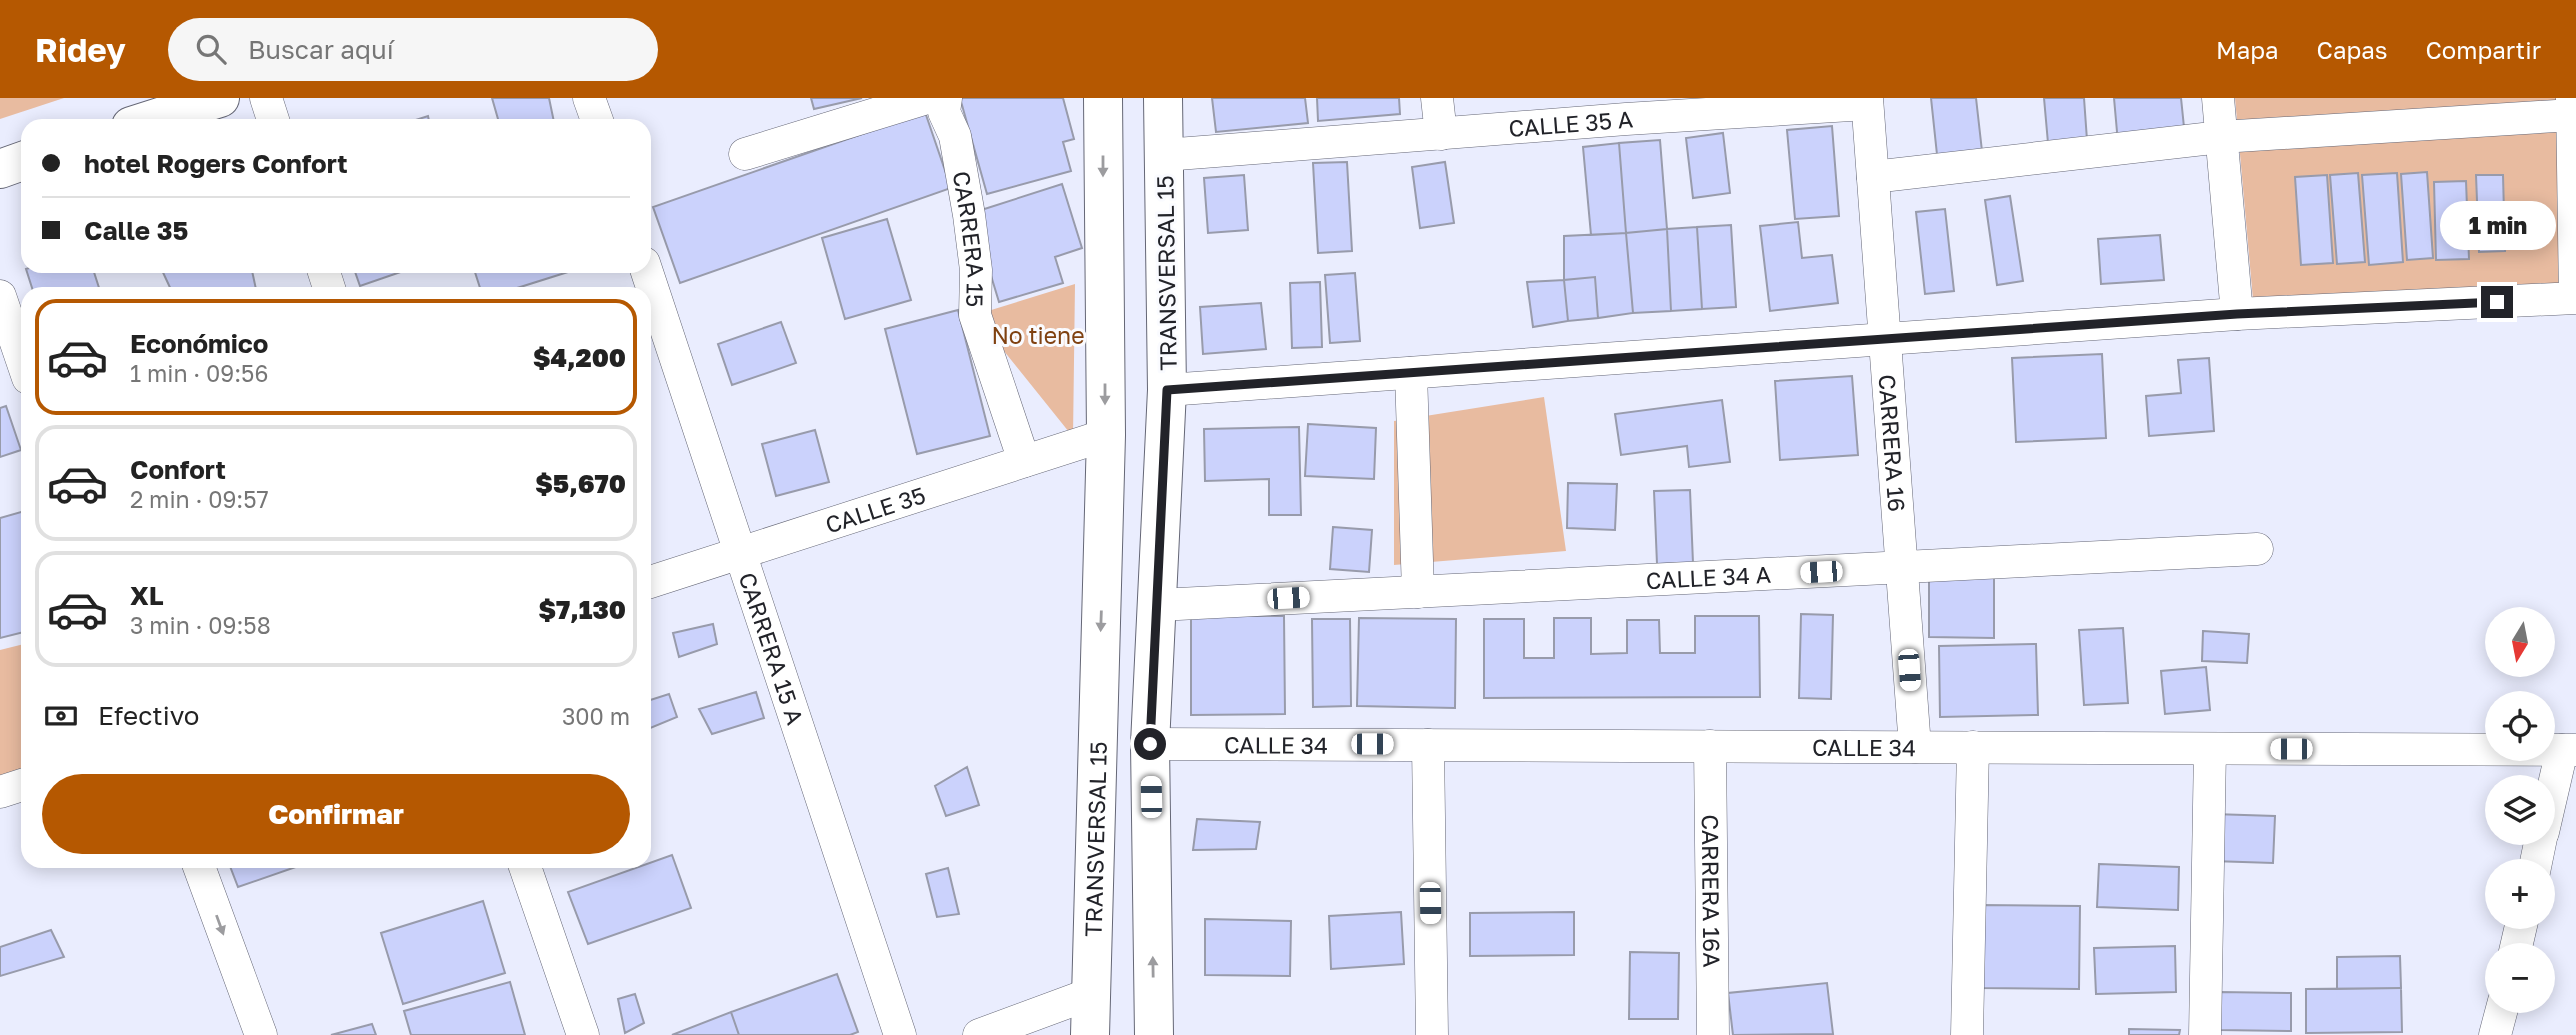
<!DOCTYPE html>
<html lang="es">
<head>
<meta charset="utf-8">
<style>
	:root { --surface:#fff; --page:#f6f6f6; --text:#222; --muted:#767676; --line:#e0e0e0; --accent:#b55801 }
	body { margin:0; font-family:"Golos Text",sans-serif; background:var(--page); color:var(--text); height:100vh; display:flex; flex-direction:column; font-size:26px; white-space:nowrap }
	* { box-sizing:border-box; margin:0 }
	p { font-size:23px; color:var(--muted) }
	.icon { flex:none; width:38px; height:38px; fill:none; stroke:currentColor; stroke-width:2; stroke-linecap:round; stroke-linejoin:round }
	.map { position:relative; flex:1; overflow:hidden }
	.panel { position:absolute; left:21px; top:189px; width:630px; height:581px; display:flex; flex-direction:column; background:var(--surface); border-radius:21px; box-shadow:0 4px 18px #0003 }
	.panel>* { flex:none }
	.top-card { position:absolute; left:21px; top:21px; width:630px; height:154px; border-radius:21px; box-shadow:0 4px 18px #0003; display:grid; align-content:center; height:154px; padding:0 21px; background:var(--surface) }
	.needle { width:46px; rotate:190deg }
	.fabs { position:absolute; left:2485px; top:509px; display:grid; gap:14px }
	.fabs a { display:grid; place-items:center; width:70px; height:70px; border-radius:50%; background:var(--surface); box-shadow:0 4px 18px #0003; font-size:35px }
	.end { position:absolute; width:32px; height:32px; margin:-16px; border:9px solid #222329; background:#fff; box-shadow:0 0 0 4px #fff }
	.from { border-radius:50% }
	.bubble { position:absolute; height:49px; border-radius:24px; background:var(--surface); box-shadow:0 4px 18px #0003; font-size:23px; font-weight:800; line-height:49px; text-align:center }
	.car { position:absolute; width:21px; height:42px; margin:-21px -10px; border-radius:9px; box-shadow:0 0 5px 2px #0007; background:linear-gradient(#fff 24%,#345 0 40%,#fff 0 76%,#345 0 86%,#fff 0) }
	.top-card b { display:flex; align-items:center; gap:24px; height:66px; font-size:26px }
	.top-card b+b { border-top:2px solid var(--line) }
	.top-card i { width:18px; height:18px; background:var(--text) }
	ul { padding:12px 0 0; list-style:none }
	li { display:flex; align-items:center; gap:21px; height:116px; margin:0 14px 10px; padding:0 7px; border:4px solid var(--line); border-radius:21px }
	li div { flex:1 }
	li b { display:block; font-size:26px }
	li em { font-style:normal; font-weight:800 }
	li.active { border-color:var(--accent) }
	li>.icon { width:63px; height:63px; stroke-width:1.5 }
	.pay { display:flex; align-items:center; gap:18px; height:77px; padding:0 21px; font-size:26px }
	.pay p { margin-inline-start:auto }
	.button { display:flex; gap:14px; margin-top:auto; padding:14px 21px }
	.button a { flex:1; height:80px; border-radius:42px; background:var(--accent); color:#fff; font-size:28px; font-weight:800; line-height:80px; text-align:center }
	header { display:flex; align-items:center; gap:42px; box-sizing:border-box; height:98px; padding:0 35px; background:var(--accent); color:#fff }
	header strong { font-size:33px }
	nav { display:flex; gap:38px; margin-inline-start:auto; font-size:24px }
	.search { width:490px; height:63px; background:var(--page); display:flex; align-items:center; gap:18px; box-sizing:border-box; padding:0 24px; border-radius:38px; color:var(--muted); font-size:26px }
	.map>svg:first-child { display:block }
	.green { fill:#e8bba0 }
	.building { fill:#cbd2fc; stroke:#989bab; stroke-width:2 }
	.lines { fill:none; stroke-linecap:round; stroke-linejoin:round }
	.minor-casing { stroke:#656776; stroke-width:33 }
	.tertiary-casing { stroke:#656776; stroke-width:40 }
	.minor { stroke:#fff; stroke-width:32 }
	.tertiary { stroke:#fff; stroke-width:38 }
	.oneway { fill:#9c9c9f }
	.route { stroke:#222329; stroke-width:9 }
	.labels { text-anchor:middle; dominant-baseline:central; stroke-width:6; stroke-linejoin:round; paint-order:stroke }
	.street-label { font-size:23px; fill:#222329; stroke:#fafbff }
	.park-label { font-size:23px; fill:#7f4111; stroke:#fafbff }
</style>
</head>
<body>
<header>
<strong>Ridey</strong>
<div class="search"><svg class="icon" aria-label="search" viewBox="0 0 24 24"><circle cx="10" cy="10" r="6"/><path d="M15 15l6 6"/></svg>Buscar aquí</div>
<nav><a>Mapa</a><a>Capas</a><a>Compartir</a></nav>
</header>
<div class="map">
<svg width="2576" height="937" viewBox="0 0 2576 937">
	<rect width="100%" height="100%" fill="#eaedfe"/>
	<!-- green -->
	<path class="green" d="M0 0H64L0 21Z
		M2235 0H2559L2564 198 2255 224Z
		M1075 186 1073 339 975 217Z
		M1544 299 1566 453 1394 467V323Z
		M28 545V684L0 692V552Z"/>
	<!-- building -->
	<path class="building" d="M492 0H549L554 24 543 28H500Z
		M811 0H862L814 11Z
		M960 0H1063L1074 41 1063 44 1071 73 987 96Z
		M1212 0H1305L1308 25 1216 34Z
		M1317 0H1399L1400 16 1318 23Z
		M1931 0H1976L1983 62 1938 66Z
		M2044 0H2084L2087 42 2048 45Z
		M2114 0H2181L2185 39 2118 45Z
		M925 14 951 90 680 185 653 109Z
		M428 18 430 28H397Z
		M1832 28 1839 118 1795 121 1787 32Z
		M1723 35 1730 95 1693 100 1686 40Z
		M1660 42 1667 131 1626 135 1619 45Z
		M1619 45 1626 135 1591 137 1583 49Z
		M1347 64 1352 153 1318 155 1313 65Z
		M1445 64 1454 125 1420 130 1412 69Z
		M2427 74 2433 160 2407 162 2401 76Z
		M2358 75 2365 164 2337 166 2330 77Z
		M2397 75 2403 164 2369 167 2362 77Z
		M1244 77 1248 132 1208 135 1204 80Z
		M2327 77 2333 165 2301 167 2295 79Z
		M2476 77H2503L2505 153 2479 154Z
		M2466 83 2469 161 2436 162 2434 84Z
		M1062 86 1082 150 1055 159 1063 185 999 204 972 115Z
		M2010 98 2023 183 1997 187 1985 102Z
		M1945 111 1954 193 1925 196 1916 114Z
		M887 121 911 202 845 221 822 140Z
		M1798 124 1802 160 1832 157 1838 205 1770 213 1760 128Z
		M1731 127 1736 209 1702 211 1697 129Z
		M1697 129 1702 211 1671 213 1667 131Z
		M1667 131 1671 213 1633 215 1626 135Z
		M1626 135 1633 215 1598 220 1595 179 1564 182V138Z
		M2160 137 2164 182 2101 186 2098 141Z
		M36 168H92L101 196H34L26 171Z
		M160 168H251L257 196H217L216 194 210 196H173Z
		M353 168H418L360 188Z
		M473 168H587L498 196H482Z
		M1355 175 1360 243 1330 245 1325 177Z
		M1595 179 1598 220 1568 223 1564 182Z
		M1564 182 1568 223 1533 229 1527 184Z
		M1320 184 1322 249 1292 250 1290 185Z
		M1261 205 1266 251 1203 256 1200 209Z
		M958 212 990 338 917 356 885 231Z
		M781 224 796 265 732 287 718 246Z
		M2102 256 2106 340 2016 344 2012 260Z
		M2209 260 2214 333 2149 338 2146 298 2181 295 2178 262Z
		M1852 278 1858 357 1780 362 1775 283Z
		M1722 302 1730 364 1689 369 1687 348 1621 357 1615 316Z
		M6 308 21 352 0 359V310Z
		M1308 326 1376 330 1374 381 1305 378Z
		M1299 329 1301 417H1269V381L1205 383 1204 331Z
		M815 332 829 384 776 398 762 346Z
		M1568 385 1617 386 1615 432 1567 430Z
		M1690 392 1693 465 1657 466 1654 393Z
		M28 412V533L0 540V420Z
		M1333 429 1372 432 1369 474 1330 471Z
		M1929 471 1994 472V540L1929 539Z
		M1801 516 1833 517 1831 601 1799 600Z
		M1191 518H1284L1285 616 1191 617Z
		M1695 518H1759L1760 599 1484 600V521H1524V560H1554V520H1591V556L1627 555V522H1659L1660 555H1695Z
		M1359 520 1456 521 1455 610 1357 608Z
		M1312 521H1350L1351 608 1313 609Z
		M713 526 717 546 679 559 673 535Z
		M2123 530 2128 605 2084 607 2079 532Z
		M2203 533 2249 536 2247 565 2202 563Z
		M2036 546 2038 617 1940 619 1939 548Z
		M2206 569 2210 612 2165 616 2161 573Z
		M756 594 764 620 712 636 699 611Z
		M669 596 677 619 648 631 644 622V604Z
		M967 669 979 707 946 718 935 688Z
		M2213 716 2275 718 2273 765 2212 763Z
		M1197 721 1260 724 1256 751 1193 752Z
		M672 757 691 810 588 846 568 794Z
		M228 763H313L238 789Z
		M2099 766 2179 769 2178 812 2097 809Z
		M948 770 959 816 937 819 926 776Z
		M483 803 505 875 403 906 381 835Z
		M1980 807 2080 808 2079 891 1979 890Z
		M1401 814 1404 866 1331 871 1329 818Z
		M1574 814V857L1470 858V815Z
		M1205 821 1291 823 1290 878 1205 877Z
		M51 832 64 859 0 878V849Z
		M2175 848 2176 894 2096 896 2094 850Z
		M1630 854 1679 855 1678 921H1629Z
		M2400 858 2401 890 2337 891V859Z
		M837 876 858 934 850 937H739L731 914Z
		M510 884 525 937H411L404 913Z
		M1827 885 1833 936 1733 937 1728 895Z
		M2401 890 2402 934 2306 935V891Z
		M2219 894 2291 895V933L2219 932Z
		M635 896 644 925 625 935 618 901Z
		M731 914 739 937H672Z
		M372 926 376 937H331Z
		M2129 931 2180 932 2179 937H2129Z"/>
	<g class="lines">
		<defs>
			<g id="minor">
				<path d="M266 0 275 28"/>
				<path d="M589 0 599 28"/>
				<path id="s1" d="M946 0 944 14 955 38 969 117 976 172 975 217 1024 363"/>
				<path d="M1437 0 1441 36"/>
				<path id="s2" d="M1867 0 1915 649"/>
				<path d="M2218 0 2237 216"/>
				<path d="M745 56 927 0"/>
				<path id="s3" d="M1164 57 1626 21 1867 6"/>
				<path d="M1873 79 2221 39 2572 17"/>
				<path id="s4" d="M644 165 900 937"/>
				<path d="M322 168 331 196"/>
				<path d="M0 198 28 280"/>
				<path d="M1411 275 1418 494"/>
				<path d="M1167 292 2237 216 2575 200 2572 0"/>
				<path id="s5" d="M644 486 1106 337"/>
				<path id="s6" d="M1158 507 2257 451"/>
				<path id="s7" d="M1150 646 2576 652"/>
				<path d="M1428 647 1432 937"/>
				<path id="s8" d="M1710 648 1713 937"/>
				<path d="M0 694 28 685"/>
				<path d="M2543 734 2562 652"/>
				<path d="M197 763 261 937"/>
				<path d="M523 763 583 937"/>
				<path d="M2534 774 2542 735"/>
				<path d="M2514 858 2523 819"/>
				<path d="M979 937 1090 896"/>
				<path d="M1967 937 1973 649"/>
				<path d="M2205 937 2210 651"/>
				<path d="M2495 937 2504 903"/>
			</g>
			<g id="tertiary">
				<path d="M131 28 220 0"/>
				<path d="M0 71 28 61"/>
				<path id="s9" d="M1090 937 1106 337 1103 0"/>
				<path d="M1154 937 1150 646 1167 292 1163 0"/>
			</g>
		</defs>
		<!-- minor casing -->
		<use href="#minor" class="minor-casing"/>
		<!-- tertiary casing -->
		<use href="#tertiary" class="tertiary-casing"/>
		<!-- minor -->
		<use href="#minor" class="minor"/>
		<!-- tertiary -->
		<use href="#tertiary" class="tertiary"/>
	</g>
	<!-- one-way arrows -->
	<defs><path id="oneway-solid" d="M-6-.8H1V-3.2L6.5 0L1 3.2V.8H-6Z" transform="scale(1.75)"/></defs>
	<g class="oneway">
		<use href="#oneway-solid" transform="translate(1103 68) rotate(90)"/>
		<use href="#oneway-solid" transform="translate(1105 296) rotate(90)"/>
		<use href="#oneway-solid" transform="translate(1101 523) rotate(92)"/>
		<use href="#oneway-solid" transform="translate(220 827) rotate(70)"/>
		<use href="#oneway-solid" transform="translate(1153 869) rotate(-91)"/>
	</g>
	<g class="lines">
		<!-- route -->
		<path class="route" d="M1150 646 1167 292 2237 216 2497 204"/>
	</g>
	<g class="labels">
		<!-- street labels -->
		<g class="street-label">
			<text stroke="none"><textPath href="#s3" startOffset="408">CALLE 35 A</textPath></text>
			<text stroke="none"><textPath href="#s1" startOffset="145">CARRERA 15</textPath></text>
			<text transform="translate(1166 175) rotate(-91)">TRANSVERSAL 15</text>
			<text stroke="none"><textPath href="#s2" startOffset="346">CARRERA 16</textPath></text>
			<text stroke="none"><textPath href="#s5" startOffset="243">CALLE 35</textPath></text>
			<text stroke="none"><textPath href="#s6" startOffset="551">CALLE 34 A</textPath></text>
			<text stroke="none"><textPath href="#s4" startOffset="406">CARRERA 15 A</textPath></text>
			<text stroke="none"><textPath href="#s7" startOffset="126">CALLE 34</textPath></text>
			<text stroke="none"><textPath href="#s7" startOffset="714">CALLE 34</textPath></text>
			<text stroke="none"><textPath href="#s9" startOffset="196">TRANSVERSAL 15</textPath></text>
			<text stroke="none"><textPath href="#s8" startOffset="145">CARRERA 16A</textPath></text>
		</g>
		<!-- park labels -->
		<g class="park-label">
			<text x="1038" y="237">No tiene</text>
		</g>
	</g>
</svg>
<div class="fabs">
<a><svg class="needle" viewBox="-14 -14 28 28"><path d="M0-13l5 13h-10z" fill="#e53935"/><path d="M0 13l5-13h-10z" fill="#767676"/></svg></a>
<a><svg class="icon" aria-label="locate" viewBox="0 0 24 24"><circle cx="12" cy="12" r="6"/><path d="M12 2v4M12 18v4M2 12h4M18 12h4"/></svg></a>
<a><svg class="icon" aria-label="layers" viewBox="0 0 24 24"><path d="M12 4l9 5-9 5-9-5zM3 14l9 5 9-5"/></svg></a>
<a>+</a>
<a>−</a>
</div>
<i class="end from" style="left:1150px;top:646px"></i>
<i class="end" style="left:2497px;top:204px"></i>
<div class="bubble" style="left:2440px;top:103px;width:116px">1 min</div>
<i class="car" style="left:1821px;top:474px;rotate:267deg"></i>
<i class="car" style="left:1288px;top:500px;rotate:87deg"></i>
<i class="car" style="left:1909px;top:572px;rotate:176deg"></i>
<i class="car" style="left:1372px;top:646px;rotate:90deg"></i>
<i class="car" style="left:2291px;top:651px;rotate:270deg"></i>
<i class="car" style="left:1151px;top:699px;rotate:359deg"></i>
<i class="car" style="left:1430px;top:805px;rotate:179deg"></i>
<div class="top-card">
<b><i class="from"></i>hotel Rogers Confort</b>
<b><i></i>Calle 35</b>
</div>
<section class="panel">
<ul>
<li class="active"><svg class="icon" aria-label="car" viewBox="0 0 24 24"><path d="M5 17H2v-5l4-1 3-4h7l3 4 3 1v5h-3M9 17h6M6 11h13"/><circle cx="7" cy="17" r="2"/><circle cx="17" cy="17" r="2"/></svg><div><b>Económico</b><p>1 min · 09:56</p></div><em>$4,200</em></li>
<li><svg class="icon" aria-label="car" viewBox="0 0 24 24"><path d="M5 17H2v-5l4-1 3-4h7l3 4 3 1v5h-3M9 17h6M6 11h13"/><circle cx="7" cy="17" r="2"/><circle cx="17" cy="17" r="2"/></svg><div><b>Confort</b><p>2 min · 09:57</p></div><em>$5,670</em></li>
<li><svg class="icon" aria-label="car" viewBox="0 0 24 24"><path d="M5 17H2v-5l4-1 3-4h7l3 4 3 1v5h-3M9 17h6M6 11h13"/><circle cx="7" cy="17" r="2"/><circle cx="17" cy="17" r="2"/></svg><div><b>XL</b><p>3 min · 09:58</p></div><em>$7,130</em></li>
</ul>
<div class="pay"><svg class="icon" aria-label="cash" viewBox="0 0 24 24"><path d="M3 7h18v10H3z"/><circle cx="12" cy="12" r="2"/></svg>Efectivo<p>300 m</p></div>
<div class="button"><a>Confirmar</a></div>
</section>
</div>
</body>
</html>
